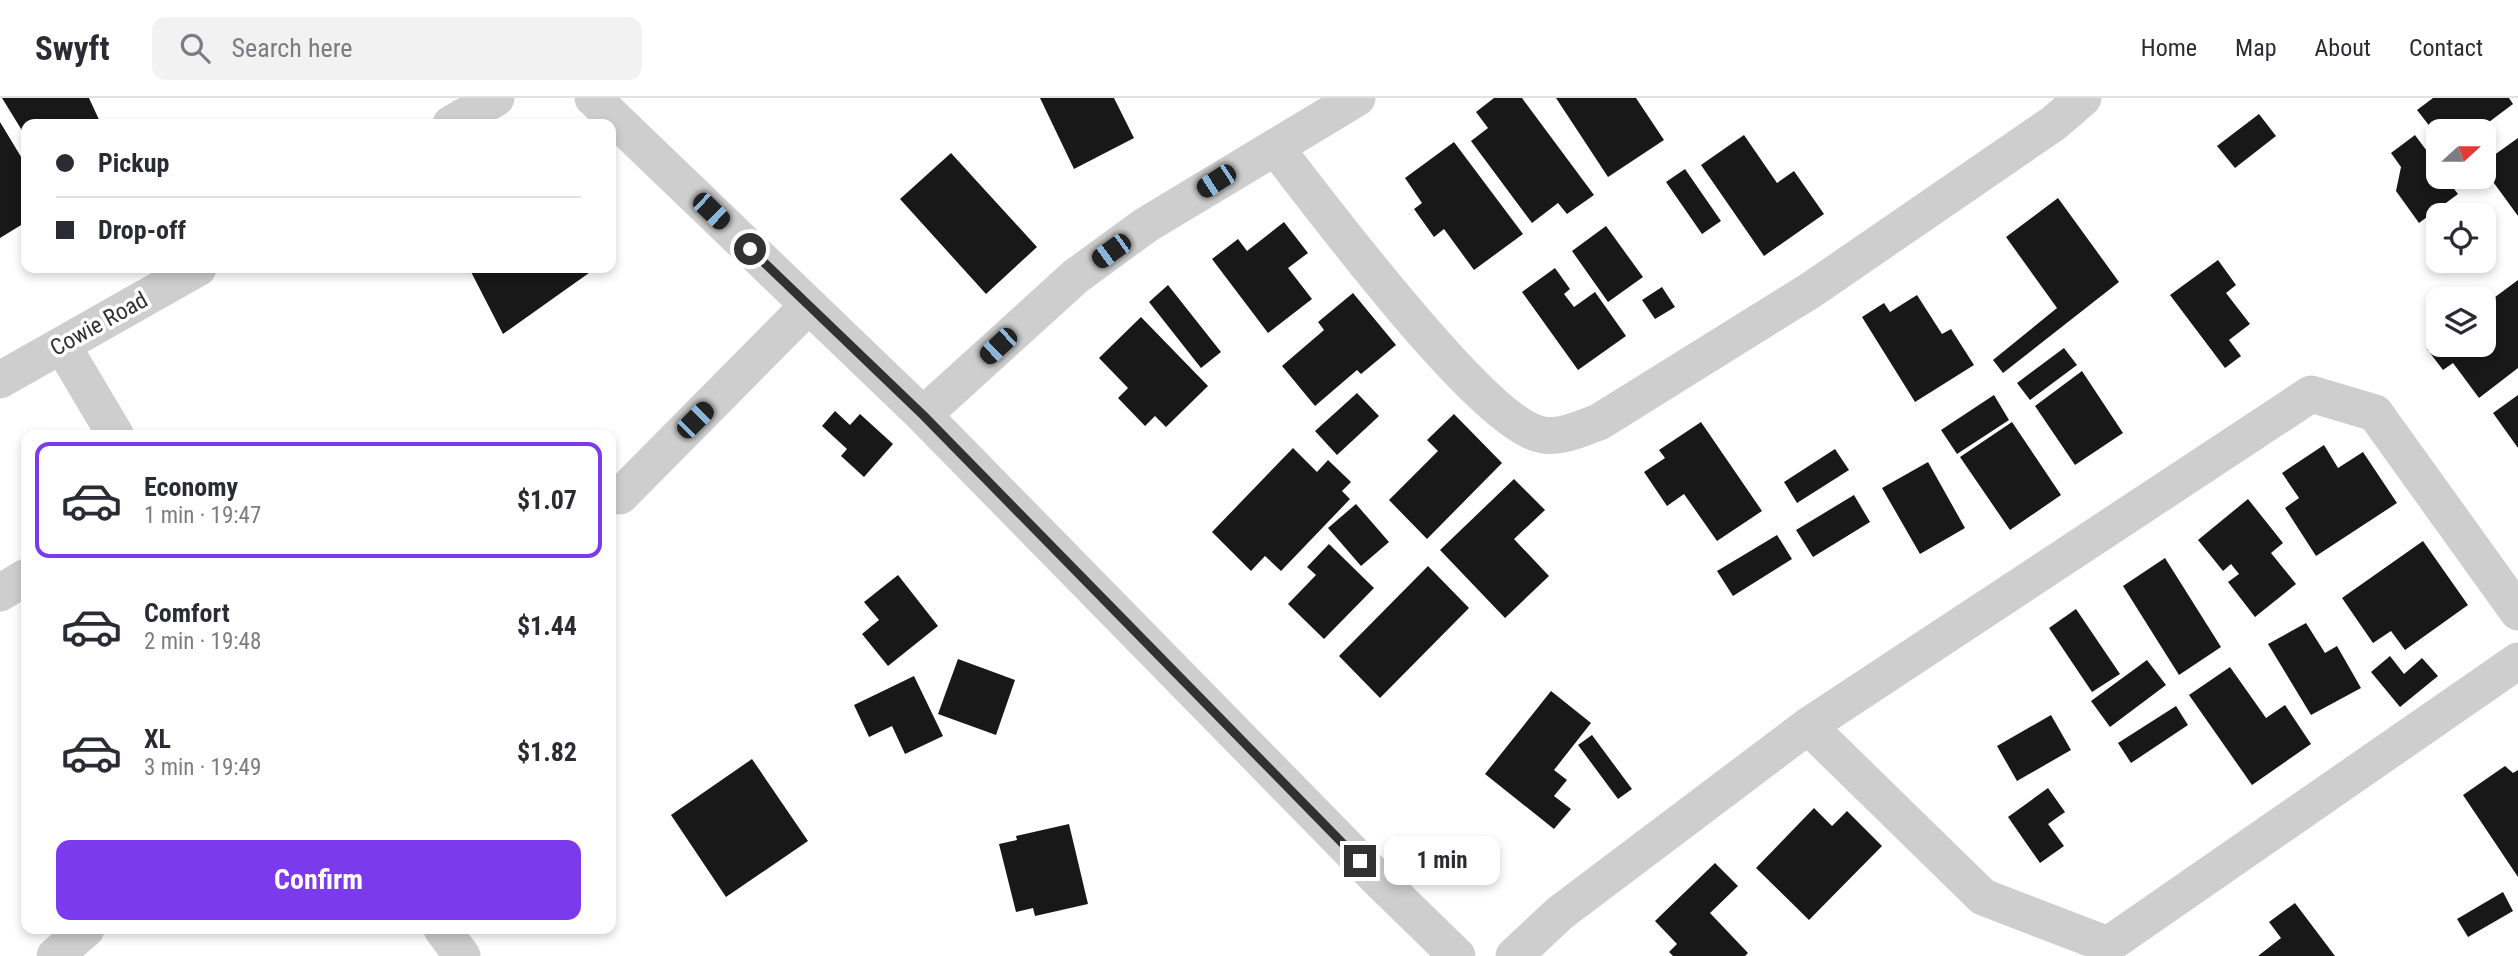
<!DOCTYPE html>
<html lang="en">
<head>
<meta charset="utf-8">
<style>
	:root { --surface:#fff; --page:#f2f2f3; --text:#2b2b33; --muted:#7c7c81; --line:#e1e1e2; --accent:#7c3aed }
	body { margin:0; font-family:"Roboto Condensed",sans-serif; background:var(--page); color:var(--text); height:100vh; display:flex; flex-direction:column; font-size:26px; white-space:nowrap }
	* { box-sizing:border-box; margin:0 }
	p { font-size:23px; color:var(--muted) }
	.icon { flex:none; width:38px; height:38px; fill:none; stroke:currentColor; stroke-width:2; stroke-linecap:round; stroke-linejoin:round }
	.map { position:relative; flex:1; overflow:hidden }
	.details { position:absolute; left:21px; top:332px; width:595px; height:504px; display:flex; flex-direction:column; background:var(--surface); border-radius:14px; box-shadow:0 4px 10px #0003 }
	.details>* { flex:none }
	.top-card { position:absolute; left:21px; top:21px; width:595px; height:154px; border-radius:14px; box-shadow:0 4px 10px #0003; display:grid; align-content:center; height:154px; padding:0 35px; background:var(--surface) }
	.needle { width:46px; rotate:69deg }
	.controls { position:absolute; left:2426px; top:21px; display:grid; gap:14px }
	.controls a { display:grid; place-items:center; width:70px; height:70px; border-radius:14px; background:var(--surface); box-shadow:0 4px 10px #0003; font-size:35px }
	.end { position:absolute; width:32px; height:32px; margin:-16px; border:9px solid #313131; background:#fff; box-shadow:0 0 0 4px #fff }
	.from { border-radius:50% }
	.bubble { position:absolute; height:49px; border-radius:14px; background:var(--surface); box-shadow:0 4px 10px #0003; font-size:23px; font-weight:700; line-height:49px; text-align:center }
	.car { position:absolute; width:21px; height:42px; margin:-21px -10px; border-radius:9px; box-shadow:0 0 5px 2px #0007; background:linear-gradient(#222 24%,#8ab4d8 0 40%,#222 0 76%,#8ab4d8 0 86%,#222 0) }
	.top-card b { display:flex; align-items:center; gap:24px; height:66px; font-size:26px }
	.top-card b+b { border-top:2px solid var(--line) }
	.top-card i { width:18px; height:18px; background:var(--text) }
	ul { padding:12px 0 0; list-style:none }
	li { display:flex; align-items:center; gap:21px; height:116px; margin:0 14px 10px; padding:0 21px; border:4px solid transparent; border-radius:14px }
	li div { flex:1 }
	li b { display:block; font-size:26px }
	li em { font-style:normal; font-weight:700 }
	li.selected { border-color:var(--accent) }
	li>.icon { width:63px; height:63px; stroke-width:1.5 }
	.cta { display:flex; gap:14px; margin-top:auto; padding:14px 35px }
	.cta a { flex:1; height:80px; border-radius:14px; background:var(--accent); color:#fff; font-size:28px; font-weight:700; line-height:80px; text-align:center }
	header { display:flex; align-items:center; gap:42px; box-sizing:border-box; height:98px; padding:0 35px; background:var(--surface); border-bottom:2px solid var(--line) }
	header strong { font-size:33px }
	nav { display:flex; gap:38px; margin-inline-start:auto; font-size:24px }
	.search { width:490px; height:63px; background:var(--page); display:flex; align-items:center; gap:18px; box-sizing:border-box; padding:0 24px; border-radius:14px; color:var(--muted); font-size:26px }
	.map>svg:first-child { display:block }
	.building { fill:#181818 }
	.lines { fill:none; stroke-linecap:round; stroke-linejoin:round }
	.minor { stroke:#cecece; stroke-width:37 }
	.route { stroke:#313131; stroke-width:9 }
	.labels { text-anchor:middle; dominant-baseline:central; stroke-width:7; stroke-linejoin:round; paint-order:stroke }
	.street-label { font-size:23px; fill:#313131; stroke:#fff }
</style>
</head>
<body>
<header>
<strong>Swyft</strong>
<div class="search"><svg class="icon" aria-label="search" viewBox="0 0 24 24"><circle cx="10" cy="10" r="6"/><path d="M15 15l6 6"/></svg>Search here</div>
<nav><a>Home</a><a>Map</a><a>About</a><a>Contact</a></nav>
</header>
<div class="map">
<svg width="2518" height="858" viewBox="0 0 2518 858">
	<rect width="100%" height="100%" fill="#fff"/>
	<!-- building -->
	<path class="building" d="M2 0H89L101 26H26V39Z
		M1040 0H1114L1134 40 1074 71Z
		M1494 0H1522L1594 97 1567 116 1558 105 1532 125 1471 43 1488 30 1476 14Z
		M1556 0H1636L1664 42 1608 79Z
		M2433 0H2509L2513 6 2477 33H2438V39L2417 12Z
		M2259 16 2276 38 2235 70 2217 48Z
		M0 24 26 67V124L0 140Z
		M1744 37 1777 85 1794 73 1824 116 1764 158 1701 67Z
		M2415 37 2438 68V79H2445L2458 96 2419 125 2396 93 2401 69 2391 55Z
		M2518 40V118L2483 70V65Z
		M1454 44 1523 136 1474 172 1444 131 1434 139 1414 111 1422 105 1405 80Z
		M951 55 1037 149 986 196 900 101Z
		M1685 71 1721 123 1702 136 1666 84Z
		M2058 100 2119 184 2003 275 1993 262 2057 210 2006 139Z
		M1284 124 1308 155 1288 170 1312 201 1268 235 1212 161 1238 141 1247 153Z
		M1606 128 1643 179 1608 204 1572 153Z
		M2218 162 2236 187 2226 195 2250 226 2229 242 2241 258 2225 270 2170 197Z
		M469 170H596L503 236Z
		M1555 170 1570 191 1564 196 1574 209 1595 194 1626 238 1578 272 1522 194Z
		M2518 182V270L2479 300 2453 265 2443 272 2427 251 2438 244V247H2483V208Z
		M1168 187 1221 254 1201 270 1149 204Z
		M1662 189 1675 209 1655 221 1642 202Z
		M1353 195 1396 247 1361 276 1357 272 1315 308 1282 268 1324 232 1318 224Z
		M1917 197 1942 236 1951 231 1974 267 1915 304 1862 219 1884 205 1890 214Z
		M1141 219 1208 288 1166 329 1155 318 1145 328 1118 300 1128 290 1099 260Z
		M2064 250 2077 267 2030 302 2017 285Z
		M2082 273 2123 335 2075 367 2035 308Z
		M1357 295 1379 318 1337 357 1315 333Z
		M1994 297 2009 322 1957 356 1941 332Z
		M2518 297V350L2493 315Z
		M835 313 850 327 860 316 893 346 864 379 841 358 847 351 822 328Z
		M1454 316 1502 365 1427 441 1389 402 1438 353 1427 342Z
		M1701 324 1762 413 1717 443 1684 396 1667 408 1644 374 1665 360 1659 352Z
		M2012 324 2061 397 2010 432 1960 359Z
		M2324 347 2338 370 2363 354 2397 405 2316 458 2285 410 2299 400 2282 375Z
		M1293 350 1317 374 1328 362 1351 384 1342 393 1350 401 1281 473 1265 458 1251 473 1212 434Z
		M1835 351 1849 372 1797 405 1784 384Z
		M1928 364 1965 430 1920 456 1882 390Z
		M1514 381 1545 412 1514 441 1549 478 1505 520 1440 452Z
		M1854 397 1870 424 1813 459 1796 432Z
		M2248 401 2283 445 2271 455 2296 486 2255 519 2228 484 2239 476 2231 466 2223 473 2198 442Z
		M1356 406 1389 444 1361 468 1328 430Z
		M1777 437 1792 461 1733 498 1717 473Z
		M2423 443 2468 507 2405 552 2391 533 2373 545 2342 500Z
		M1329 446 1374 490 1324 541 1288 506 1316 477 1307 469Z
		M2165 460 2221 549 2179 577 2123 488Z
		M1428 468 1469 510 1380 600 1339 558Z
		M898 477 938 528 888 568 862 536 879 522 864 504Z
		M2076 511 2120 576 2092 594 2049 530Z
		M2306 525 2325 555 2337 548 2361 590 2311 617 2268 546Z
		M2390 558 2404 576 2422 560 2438 578 2400 609 2371 574Z
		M958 561 1015 582 996 637 938 616Z
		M2147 562 2166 587 2110 629 2091 603Z
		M2230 569 2266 620 2285 607 2311 646 2252 687 2189 597Z
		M914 578 943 638 905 656 892 628 869 639 854 607Z
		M1551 593 1591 625 1554 672 1567 682 1554 698 1571 711 1554 731 1485 676Z
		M2176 608 2188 627 2131 665 2118 645Z
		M2051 617 2071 652 2017 683 1997 648Z
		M1592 637 1632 691 1618 701 1578 647Z
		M752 661 808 743 726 799 671 717Z
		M2505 668 2513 675 2518 672V779L2463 697Z
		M2048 690 2065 714 2048 726 2064 748 2040 765 2008 719Z
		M1814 710 1832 728 1847 713 1882 748 1809 822 1756 770Z
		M1069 726 1088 806 1035 818 1033 810 1016 814 999 746 1017 742 1016 738Z
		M1715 765 1738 788 1710 815 1748 855 1745 858H1673L1669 854 1677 846 1655 823Z
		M2503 794 2513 813 2468 839 2457 821Z
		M2295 805 2335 858H2258L2281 840 2269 824Z"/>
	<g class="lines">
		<!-- minor -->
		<path class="minor" d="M593 0 923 317 1379 782 1457 858
			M451 26 496 0
			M1275 49C1318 104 1484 328 1543 337 1563 340 1581 330 1599 324L1811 192 2054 25 2083 0
			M62 247 116 338
			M0 282 198 170
			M923 317 1076 178 1146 127 1357 0
			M620 398 808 208
			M0 495 26 479
			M1808 628 1983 799 2108 847 2518 563
			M442 831 462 858
			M55 858 86 831
			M1514 858 1560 815 1808 628 2311 296 2375 315 2518 514"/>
	</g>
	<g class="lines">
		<!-- route -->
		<path class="route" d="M750 151 923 317 1360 763"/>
	</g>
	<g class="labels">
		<!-- street labels -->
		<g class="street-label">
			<text transform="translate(99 226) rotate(-29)">Cowie Road</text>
		</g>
	</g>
</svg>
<div class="controls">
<a><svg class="needle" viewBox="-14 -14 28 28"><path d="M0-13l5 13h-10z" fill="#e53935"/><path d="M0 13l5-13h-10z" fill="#7c7c81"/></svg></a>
<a><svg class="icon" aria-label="locate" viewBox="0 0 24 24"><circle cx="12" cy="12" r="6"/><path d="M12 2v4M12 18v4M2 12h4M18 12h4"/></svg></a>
<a><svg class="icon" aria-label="layers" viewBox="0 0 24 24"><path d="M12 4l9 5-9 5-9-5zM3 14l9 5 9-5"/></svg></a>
</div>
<i class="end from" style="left:750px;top:151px"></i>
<i class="end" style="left:1360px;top:763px"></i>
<div class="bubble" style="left:1384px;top:738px;width:116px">1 min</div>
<i class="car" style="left:1216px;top:83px;rotate:237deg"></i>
<i class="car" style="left:711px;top:113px;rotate:134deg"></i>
<i class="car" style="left:1111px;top:153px;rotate:234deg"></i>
<i class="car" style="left:998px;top:248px;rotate:227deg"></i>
<i class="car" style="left:695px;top:322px;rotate:45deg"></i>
<div class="top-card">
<b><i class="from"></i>Pickup</b>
<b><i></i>Drop-off</b>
</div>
<section class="details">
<ul>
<li class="selected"><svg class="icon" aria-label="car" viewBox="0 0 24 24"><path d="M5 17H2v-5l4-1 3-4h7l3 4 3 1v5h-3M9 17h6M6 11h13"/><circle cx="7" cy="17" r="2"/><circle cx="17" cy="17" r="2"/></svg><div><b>Economy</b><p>1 min · 19:47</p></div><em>$1.07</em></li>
<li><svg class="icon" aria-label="car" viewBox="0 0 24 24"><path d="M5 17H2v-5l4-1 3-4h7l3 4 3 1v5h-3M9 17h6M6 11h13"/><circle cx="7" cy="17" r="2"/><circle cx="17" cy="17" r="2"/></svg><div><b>Comfort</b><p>2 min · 19:48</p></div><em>$1.44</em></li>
<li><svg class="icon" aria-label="car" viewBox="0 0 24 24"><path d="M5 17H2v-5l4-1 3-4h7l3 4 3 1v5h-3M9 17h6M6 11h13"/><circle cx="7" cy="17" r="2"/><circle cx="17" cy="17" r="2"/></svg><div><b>XL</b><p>3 min · 19:49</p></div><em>$1.82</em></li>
</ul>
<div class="cta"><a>Confirm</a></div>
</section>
</div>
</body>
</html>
